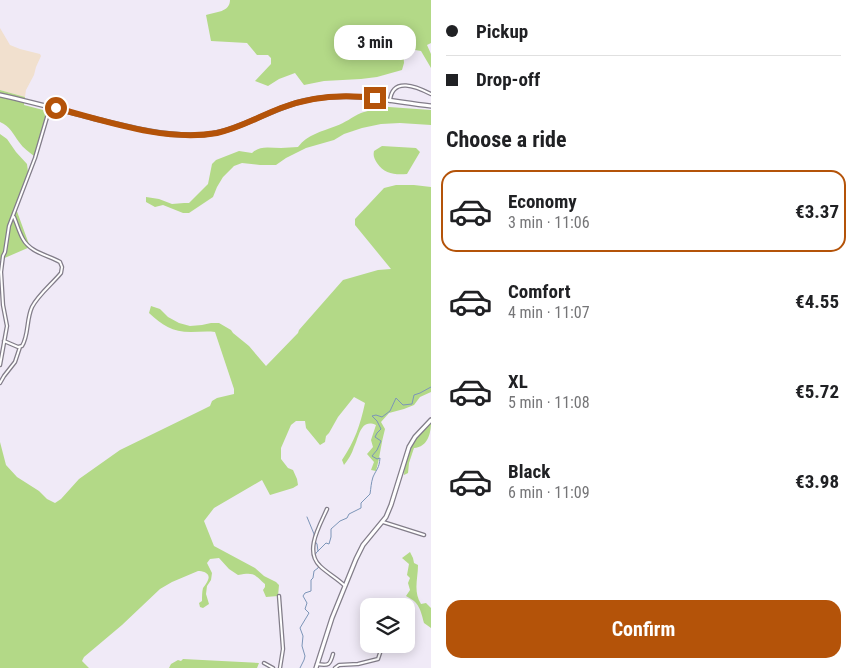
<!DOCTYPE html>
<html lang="en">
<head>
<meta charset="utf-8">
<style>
	:root { --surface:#fff; --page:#f2f2f2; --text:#202124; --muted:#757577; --line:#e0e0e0; --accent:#b45309 }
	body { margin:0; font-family:"Roboto Condensed",sans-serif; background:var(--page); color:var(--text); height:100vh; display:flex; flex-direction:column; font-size:19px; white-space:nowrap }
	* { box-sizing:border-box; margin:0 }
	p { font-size:16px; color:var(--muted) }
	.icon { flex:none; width:28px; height:28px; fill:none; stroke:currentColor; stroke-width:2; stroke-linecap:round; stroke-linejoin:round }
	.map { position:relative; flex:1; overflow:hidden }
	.sheet { display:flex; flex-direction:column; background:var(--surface); width:425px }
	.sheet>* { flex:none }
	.banner { display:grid; align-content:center; height:110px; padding:0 15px; background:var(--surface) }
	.fabs { position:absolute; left:360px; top:598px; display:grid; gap:10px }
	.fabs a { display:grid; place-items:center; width:55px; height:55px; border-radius:10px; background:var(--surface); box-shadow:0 2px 12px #0003; font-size:25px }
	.end { position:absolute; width:22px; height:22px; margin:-11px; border:6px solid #b45309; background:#fff; box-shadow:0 0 0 2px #fff }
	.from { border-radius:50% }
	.bubble { position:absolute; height:35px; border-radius:15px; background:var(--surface); box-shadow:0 2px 12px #0003; font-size:16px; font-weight:700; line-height:35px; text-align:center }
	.banner b { display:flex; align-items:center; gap:18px; height:48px; font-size:19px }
	.banner b+b { border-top:1px solid var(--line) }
	.banner i { width:12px; height:12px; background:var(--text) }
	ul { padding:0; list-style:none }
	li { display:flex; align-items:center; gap:15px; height:82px; margin:0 10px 8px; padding:0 5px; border:2px solid transparent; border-radius:15px }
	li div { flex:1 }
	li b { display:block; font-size:19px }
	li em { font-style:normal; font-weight:700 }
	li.selected { border-color:var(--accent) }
	li>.icon { width:45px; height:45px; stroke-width:1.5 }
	h2 { padding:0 15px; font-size:22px; line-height:60px }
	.cta { display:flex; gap:10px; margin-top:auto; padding:10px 15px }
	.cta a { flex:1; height:58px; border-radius:15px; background:var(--accent); color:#fff; font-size:20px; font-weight:700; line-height:58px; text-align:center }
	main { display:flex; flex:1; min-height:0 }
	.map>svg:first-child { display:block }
	.industrial { fill:#f1e0ce }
	.green { fill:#b3d987 }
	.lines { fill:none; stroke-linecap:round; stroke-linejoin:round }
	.stream { stroke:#7c95b8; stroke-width:1 }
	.street-casing { stroke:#827d89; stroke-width:4.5 }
	.secondary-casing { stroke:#827d89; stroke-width:5.5 }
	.primary-casing { stroke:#827d89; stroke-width:5.5 }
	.street { stroke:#fff; stroke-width:2 }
	.secondary { stroke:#fff; stroke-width:3 }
	.primary { stroke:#fff; stroke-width:3 }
	.route { stroke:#b45309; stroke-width:6 }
</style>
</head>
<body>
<main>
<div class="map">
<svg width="431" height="668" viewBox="0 0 431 668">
	<rect width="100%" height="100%" fill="#f0eaf7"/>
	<!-- industrial -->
	<path class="industrial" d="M0 28 10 45 20 49 40 54 41 56 36 67 34 75 26 90 25 97 0 90Z"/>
	<!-- green -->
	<path class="green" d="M230 0H431V43L427 45 431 54V68L421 51 403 48 404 63 402 70 377 77 361 79 324 81 304 85 295 73 279 79 268 86 255 81 271 64V58L268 55H257L247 43 211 41 206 15C216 12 230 12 230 0Z
		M0 90 25 97 24 105 47 111 34 156C29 152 23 148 19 142 13 134 10 126 0 122Z
		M375 106 431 110V125L400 123 381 124 362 128 344 134 334 140 306 148 286 158 276 165H260L242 163 234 166 223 177 217 187 213 197 189 213H183L163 205 155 207 146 202V197L159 199 172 204 184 203H189L208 184 212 164 216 160 239 151 252 153C260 145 270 148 281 148 287 148 292 147 298 147 308 134 321 132 336 126 345 123 352 117 361 113 367 111 371 111 375 106Z
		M0 134 7 139 16 152 27 164 28 172 15 206 30 247 0 260Z
		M382 146 416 148 420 152 407 174C395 175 384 174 377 163 374 158 373 156 374 151Z
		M396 185H414L431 187V392L420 397 414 405 404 409 389 413 381 422 385 429C381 443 380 457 376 471L371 470 374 462 367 454 373 447 371 440 376 425C360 418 359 438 354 447 352 454 348 460 344 465L342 460C355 440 360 426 365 403L354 397 338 417 329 433 326 436 325 442 320 445 306 428 305 421H296L291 425 281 448V459L288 468 293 470 297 479 298 485 293 488 270 495 262 480 214 508 204 521 214 546 255 568 264 576 276 582 279 585 278 596 266 597 263 590 265 587V584C254 574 254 572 238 575L229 569 219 558 210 559 207 563 212 573 211 580 207 586 206 594 209 604 203 608 200 607 199 603 202 601C202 596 202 592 203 588 205 585 207 583 208 580 211 573 203 571 198 571L172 582 160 589 122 625 84 657 82 661 89 668H0V442L6 465 17 477 39 491 47 499 55 503 61 499 79 479 120 450 202 410 210 406 212 401 217 398 234 394V389L215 332C207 331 199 332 191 332 172 332 162 325 149 313L151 306 160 309 168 317 179 323 190 326 202 325 211 323H219L231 330 233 333 249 346 266 366 298 333 299 330 343 280 378 270 391 269 355 225V219L384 188Z
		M431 422C431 433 428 447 414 448L409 463 408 473 404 475C406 450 414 439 431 422Z
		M410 552 413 558 414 563 418 565C418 579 413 591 421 604L426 603 431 608V628L424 623C422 616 421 609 416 603 414 600 409 598 406 596L410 590 408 583 410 578 407 575 409 564 402 558Z
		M183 659 259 663 257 668H169L171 664 178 660 181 661Z"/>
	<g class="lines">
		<!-- stream -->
		<path class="stream" d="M307 517 314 534V540L317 544 318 551
			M315 556 316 553 326 543 329 544 331 537V529L340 521 347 518 349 514 361 508V503L370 494C371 488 371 483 373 477 377 468 379 469 380 458L377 459 372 456 377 450 381 441 375 437 377 433 381 429 377 421 372 416 376 415 382 417 390 411 396 398 403 405 412 404 414 395 420 393 431 387
			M300 668 304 660 305 656 302 646 303 636 300 628 309 613 305 609 307 603 303 596 305 593 311 591V580L313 578 314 571 318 568 319 566"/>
		<defs>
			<path id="street" d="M390 101C392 76 417 87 431 94
				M4 341 18 347 22 346C29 335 26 320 32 307 38 295 53 283 61 273L62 267 60 262C47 255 30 252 23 239 19 232 17 224 14 217
				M0 365 7 326 3 305 1 272 3 256 5 252 9 226 35 158 50 107
				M0 383 4 376 15 362 20 347
				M327 509C320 525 304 551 320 566 327 573 337 578 345 586
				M383 522 424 535
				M279 596 283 649 280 668
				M395 606 396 601
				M264 663 273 668
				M317 664C329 666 330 665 333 654
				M335 668 339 665 358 664 378 659 383 644"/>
			<path id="secondary" d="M316 668 332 618 356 559 363 545 386 517 391 505 409 447 415 437 431 420"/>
			<path id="primary" d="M0 95C31 102 61 110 92 118 126 126 161 136 196 135 232 135 262 113 296 103 342 89 385 101 431 106"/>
		</defs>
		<!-- street casing -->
		<use href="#street" class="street-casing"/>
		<!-- secondary casing -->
		<use href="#secondary" class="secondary-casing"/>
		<!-- primary casing -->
		<use href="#primary" class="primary-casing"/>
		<!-- street -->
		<use href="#street" class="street"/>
		<!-- secondary -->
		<use href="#secondary" class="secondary"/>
		<!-- primary -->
		<use href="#primary" class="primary"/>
	</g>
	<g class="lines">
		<!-- route -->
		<path class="route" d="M56 108C106 121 165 142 217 133 240 128 260 116 281 108 311 96 343 94 375 98"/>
	</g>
</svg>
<div class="fabs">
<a><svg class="icon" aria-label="layers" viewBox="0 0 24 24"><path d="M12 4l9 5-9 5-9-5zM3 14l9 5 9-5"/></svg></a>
</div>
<i class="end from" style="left:56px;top:108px"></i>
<i class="end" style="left:375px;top:98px"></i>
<div class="bubble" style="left:334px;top:25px;width:82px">3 min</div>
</div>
<section class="sheet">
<div class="banner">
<b><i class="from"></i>Pickup</b>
<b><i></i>Drop-off</b>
</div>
<h2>Choose a ride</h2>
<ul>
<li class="selected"><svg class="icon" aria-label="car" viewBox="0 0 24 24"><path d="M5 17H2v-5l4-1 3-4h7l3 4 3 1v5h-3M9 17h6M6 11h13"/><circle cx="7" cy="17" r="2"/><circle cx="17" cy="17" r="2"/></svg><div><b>Economy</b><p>3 min · 11:06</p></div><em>€3.37</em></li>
<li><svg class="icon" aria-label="car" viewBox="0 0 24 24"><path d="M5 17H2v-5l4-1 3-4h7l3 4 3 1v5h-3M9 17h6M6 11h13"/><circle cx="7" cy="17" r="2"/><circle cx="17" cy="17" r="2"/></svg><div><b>Comfort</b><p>4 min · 11:07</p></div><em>€4.55</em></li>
<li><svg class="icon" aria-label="car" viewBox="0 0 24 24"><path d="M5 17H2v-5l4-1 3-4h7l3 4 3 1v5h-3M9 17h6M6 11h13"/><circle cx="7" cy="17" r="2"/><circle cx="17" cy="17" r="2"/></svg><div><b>XL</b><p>5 min · 11:08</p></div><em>€5.72</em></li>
<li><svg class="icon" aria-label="car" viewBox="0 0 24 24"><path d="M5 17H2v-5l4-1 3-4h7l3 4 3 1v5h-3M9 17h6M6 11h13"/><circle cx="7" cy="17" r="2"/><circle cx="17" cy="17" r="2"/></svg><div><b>Black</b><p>6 min · 11:09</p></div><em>€3.98</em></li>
</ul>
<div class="cta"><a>Confirm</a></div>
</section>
</main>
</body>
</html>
